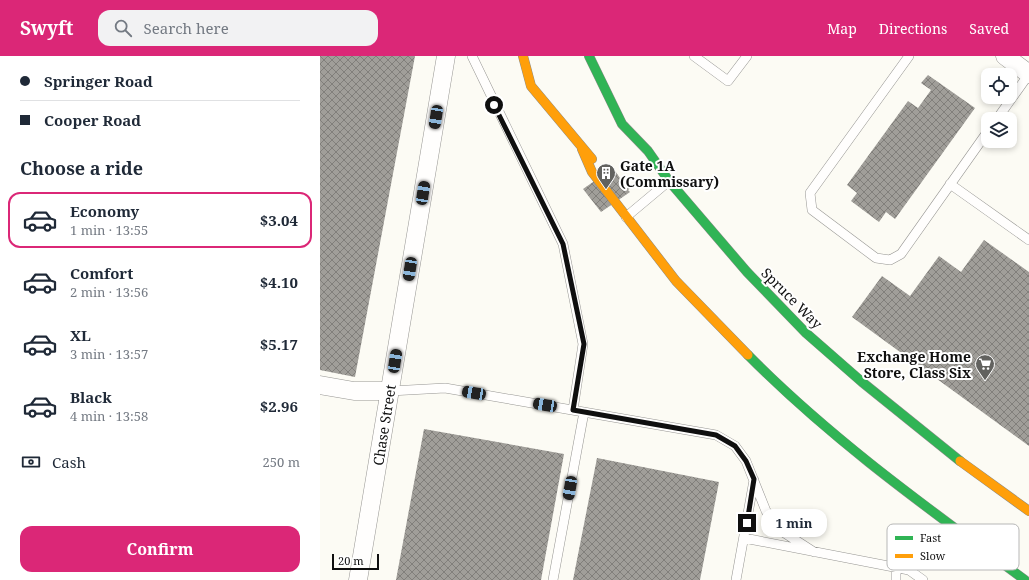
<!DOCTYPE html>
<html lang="en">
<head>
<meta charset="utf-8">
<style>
	:root { --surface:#fff; --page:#f2f2f3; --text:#1f2937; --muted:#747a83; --line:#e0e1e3; --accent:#db2777 }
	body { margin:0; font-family:"Noto Serif",serif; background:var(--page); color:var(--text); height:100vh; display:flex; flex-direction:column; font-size:15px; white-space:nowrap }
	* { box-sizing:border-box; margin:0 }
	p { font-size:13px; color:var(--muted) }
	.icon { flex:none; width:22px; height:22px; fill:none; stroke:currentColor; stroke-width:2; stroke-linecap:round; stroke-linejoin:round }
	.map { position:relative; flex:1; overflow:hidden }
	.sheet { display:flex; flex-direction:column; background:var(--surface); width:320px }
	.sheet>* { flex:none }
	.banner { display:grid; align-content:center; height:88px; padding:0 20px; background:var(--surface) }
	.fabs { position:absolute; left:661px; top:12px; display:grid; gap:8px }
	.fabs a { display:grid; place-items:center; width:36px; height:36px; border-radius:8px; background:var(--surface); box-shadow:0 2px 6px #0003; font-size:20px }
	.scale { position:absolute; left:12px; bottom:10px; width:47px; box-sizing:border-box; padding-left:4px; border:2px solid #0f0f0f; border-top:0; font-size:11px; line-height:14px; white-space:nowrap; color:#0f0f0f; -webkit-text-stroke:3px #fff; paint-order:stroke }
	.end { position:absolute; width:18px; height:18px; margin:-9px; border:5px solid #0f0f0f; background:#fff; box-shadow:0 0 0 2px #fff }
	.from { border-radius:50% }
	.bubble { position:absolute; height:28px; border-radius:12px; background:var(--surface); box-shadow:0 2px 6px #0003; font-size:13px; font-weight:700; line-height:28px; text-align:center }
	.car { position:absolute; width:12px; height:24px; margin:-12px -6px; border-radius:5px; box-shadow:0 0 3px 1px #0007; background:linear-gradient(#222 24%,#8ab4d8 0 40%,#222 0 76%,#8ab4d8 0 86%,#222 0) }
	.banner b { display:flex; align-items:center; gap:14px; height:38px; font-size:15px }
	.banner b+b { border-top:1px solid var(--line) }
	.banner i { width:10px; height:10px; background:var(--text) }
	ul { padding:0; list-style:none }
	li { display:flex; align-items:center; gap:12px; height:56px; margin:0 8px 6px; padding:0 12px; border:2px solid transparent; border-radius:12px }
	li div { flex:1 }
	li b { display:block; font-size:15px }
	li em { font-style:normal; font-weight:700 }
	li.current { border-color:var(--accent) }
	li>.icon { width:36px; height:36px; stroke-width:1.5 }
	h2 { padding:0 20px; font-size:18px; line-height:48px }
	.pay { display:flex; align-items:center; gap:10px; height:44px; padding:0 20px; font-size:15px }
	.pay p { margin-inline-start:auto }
	.button { display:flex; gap:8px; margin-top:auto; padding:8px 20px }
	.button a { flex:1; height:46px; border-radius:12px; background:var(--accent); color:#fff; font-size:16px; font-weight:700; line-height:46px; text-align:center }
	header { display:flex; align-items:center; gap:24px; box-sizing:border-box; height:56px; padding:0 20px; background:var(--accent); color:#fff }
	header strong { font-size:19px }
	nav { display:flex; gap:22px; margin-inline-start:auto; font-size:14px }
	.search { width:280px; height:36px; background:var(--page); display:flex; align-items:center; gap:10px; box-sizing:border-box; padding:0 14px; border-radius:12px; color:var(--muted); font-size:15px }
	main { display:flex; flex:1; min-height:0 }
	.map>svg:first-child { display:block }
	.building { fill:url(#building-cross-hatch) }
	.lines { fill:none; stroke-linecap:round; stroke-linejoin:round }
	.lane-casing { stroke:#969592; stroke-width:10 }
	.street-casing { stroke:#969592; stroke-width:19 }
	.fast-casing { stroke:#8c8c89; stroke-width:10 }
	.slow-casing { stroke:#8c8c89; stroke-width:10 }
	.lane { stroke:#fffefd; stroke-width:9 }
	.street { stroke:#fffefd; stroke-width:18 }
	.fast { stroke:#30b455; stroke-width:9 }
	.slow { stroke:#ff9f0a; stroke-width:9 }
	.route { stroke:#0f0f0f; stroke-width:5 }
	.labels { text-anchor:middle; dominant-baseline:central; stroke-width:4; stroke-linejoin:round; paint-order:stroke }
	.poi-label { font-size:14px; font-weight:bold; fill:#0f0f0f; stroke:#fff; text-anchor:start }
	.street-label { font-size:14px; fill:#0f0f0f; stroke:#fff }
	.key { fill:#fff; stroke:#b7b7b7; stroke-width:1 }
	.key-label { font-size:11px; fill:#0f0f0f }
</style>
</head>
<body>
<header>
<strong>Swyft</strong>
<div class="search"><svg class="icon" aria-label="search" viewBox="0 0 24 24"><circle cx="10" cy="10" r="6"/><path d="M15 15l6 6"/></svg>Search here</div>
<nav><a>Map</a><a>Directions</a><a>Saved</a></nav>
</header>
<main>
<section class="sheet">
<div class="banner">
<b><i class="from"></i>Springer Road</b>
<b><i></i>Cooper Road</b>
</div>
<h2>Choose a ride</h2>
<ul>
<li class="current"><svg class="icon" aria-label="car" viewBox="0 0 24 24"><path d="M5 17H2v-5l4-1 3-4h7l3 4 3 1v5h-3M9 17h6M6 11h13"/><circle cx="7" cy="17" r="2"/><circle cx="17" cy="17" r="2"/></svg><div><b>Economy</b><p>1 min · 13:55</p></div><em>$3.04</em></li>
<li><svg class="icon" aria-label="car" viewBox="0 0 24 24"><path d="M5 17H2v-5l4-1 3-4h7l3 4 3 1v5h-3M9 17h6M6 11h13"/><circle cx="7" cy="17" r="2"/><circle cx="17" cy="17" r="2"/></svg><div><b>Comfort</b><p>2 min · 13:56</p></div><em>$4.10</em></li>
<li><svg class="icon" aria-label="car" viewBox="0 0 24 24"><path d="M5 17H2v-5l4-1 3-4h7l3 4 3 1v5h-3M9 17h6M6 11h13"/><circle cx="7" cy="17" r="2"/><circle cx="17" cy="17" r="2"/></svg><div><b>XL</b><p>3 min · 13:57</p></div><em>$5.17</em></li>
<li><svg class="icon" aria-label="car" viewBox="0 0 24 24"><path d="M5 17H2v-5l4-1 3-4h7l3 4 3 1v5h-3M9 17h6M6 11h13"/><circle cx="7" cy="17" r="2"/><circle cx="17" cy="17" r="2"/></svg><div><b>Black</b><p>4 min · 13:58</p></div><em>$2.96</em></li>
</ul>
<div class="pay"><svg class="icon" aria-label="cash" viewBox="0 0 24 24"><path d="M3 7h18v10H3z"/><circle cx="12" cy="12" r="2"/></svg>Cash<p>250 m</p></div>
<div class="button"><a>Confirm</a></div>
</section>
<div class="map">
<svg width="709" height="524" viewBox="0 0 709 524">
	<defs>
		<pattern id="building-cross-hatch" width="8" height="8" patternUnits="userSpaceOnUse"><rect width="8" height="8" fill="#a09e99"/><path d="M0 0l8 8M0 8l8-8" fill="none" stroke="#817f7b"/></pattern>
	</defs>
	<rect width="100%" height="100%" fill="#fcfbf4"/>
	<!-- building -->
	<path class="building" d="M0 0H95L35 321 0 314Z
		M608 19 655 52 575 163 566 156 559 166 531 145 537 137 527 129 588 45 598 52 611 34 601 27Z
		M293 112 300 122 304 120 312 131 308 134 310 136 281 156 263 133Z
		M664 184 709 216V390L532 261 562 220 590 240 619 200 641 216Z
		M104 373 244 398 221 524H76Z
		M277 402 399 426 380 524H253Z"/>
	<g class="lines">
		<defs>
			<path id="lane" d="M152 0 243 188 263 288 253 354
				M374 0 408 25 427 0
				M589 0 490 137 492 154 556 202 570 204 581 198 668 75
				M677 63 709 18
				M630 128 709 184
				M306 161 349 125
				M70 335 125 332 396 379 415 390 426 405 446 455 463 476 494 496
				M424 482 589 514 603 524
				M576 511V524
				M233 524 264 356
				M416 524 434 424"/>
			<path id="street" d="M685 0 709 18
				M0 329 34 335H70
				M38 524 126 0"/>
			<path id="fast" d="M269 0 302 68 328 95 349 125 427 216 486 277 542 326 640 405
				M428 299C512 384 609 453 705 524"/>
			<path id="slow" d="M203 0 211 30 272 103
				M262 93 272 116 356 225 428 299
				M640 405 709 455"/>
		</defs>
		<!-- lane casing -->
		<use href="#lane" class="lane-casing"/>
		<!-- street casing -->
		<use href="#street" class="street-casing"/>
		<!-- fast casing -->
		<use href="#fast" class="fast-casing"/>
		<!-- slow casing -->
		<use href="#slow" class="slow-casing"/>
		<!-- lane -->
		<use href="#lane" class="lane"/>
		<!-- street -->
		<use href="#street" class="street"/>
		<!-- fast -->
		<use href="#fast" class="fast"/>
		<!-- slow -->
		<use href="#slow" class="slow"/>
	</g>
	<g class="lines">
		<!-- route -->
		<path class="route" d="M174 49 243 188 264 288 253 354 396 379 415 390 426 405 434 423 427 467"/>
	</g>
	<!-- icons -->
	<defs>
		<symbol id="building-pin" viewBox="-11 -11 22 30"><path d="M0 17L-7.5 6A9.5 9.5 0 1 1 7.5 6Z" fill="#62625f" stroke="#fff"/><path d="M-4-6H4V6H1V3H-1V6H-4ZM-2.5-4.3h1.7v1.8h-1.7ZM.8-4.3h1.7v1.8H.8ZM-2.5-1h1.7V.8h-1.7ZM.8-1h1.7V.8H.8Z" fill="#fff"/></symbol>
		<symbol id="supermarket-pin" viewBox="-11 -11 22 30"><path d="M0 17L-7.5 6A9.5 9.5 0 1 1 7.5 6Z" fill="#62625f" stroke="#fff"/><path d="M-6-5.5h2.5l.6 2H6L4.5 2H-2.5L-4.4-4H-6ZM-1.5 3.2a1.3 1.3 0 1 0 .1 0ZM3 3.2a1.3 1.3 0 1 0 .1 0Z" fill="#fff"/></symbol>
	</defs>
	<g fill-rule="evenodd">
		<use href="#building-pin" x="275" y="106" width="22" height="30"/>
		<use href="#supermarket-pin" x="654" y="297" width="22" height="30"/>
	</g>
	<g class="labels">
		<!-- poi labels -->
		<g class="poi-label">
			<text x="300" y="109">Gate 1A<tspan x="300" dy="16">(Commissary)</tspan></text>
			<text x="651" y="300" text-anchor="end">Exchange Home<tspan x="651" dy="16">Store, Class Six</tspan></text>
		</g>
		<!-- street labels -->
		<g class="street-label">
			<text transform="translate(472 242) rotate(45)">Spruce Way</text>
			<text transform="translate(64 369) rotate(-81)">Chase Street</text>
		</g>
	</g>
	<!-- legend -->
	<rect x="567" y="468" width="132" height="46" rx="6" class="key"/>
	<rect x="575" y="480" width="18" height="4" fill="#30b455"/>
	<rect x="575" y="498" width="18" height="4" fill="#ff9f0a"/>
	<g class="key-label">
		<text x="600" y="486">Fast</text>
		<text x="600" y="504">Slow</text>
	</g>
</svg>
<div class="fabs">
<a><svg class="icon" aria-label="locate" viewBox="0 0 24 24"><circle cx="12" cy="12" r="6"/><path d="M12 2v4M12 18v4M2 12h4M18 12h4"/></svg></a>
<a><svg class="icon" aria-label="layers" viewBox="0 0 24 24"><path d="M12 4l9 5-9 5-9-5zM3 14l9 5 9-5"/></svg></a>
</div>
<div class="scale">20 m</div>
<i class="end from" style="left:174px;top:49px"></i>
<i class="end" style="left:427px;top:467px"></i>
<div class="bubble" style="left:441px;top:453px;width:66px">1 min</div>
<i class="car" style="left:116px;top:61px;rotate:189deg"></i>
<i class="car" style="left:103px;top:137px;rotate:9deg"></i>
<i class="car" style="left:90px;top:213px;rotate:189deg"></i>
<i class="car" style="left:75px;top:305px;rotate:9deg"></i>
<i class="car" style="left:154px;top:337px;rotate:280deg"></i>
<i class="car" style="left:225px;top:349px;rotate:280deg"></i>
<i class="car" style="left:250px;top:432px;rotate:190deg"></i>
</div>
</main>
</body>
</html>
